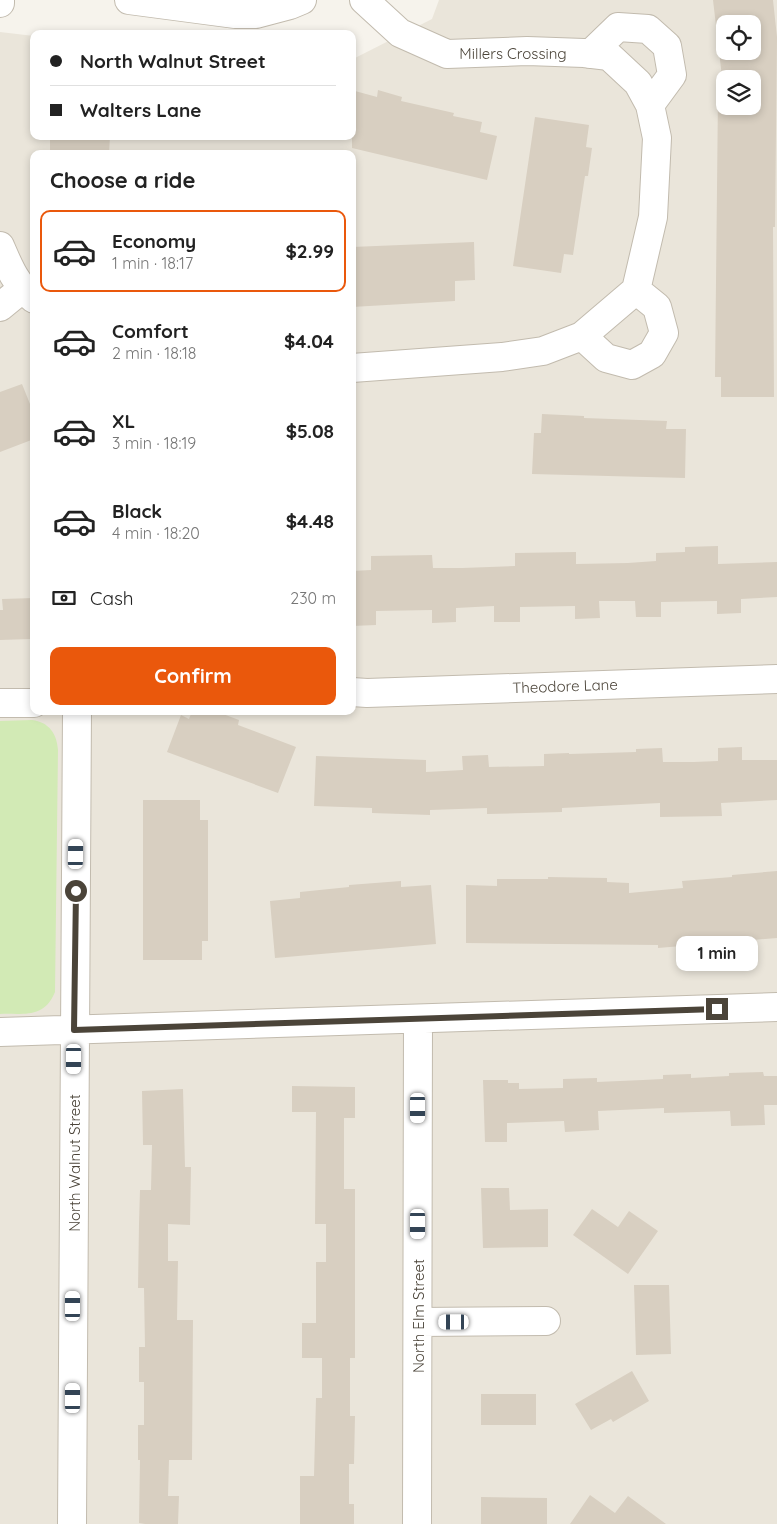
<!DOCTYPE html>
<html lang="en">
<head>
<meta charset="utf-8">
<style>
	:root { --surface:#fff; --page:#f2f2f2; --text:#222; --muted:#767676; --line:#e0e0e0; --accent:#ea580c }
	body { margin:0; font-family:Quicksand,sans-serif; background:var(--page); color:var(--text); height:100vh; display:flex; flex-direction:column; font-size:19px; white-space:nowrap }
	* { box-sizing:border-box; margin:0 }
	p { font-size:16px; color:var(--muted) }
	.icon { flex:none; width:28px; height:28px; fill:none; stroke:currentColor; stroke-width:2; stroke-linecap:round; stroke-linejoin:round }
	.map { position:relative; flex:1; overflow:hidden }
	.drawer { position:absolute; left:30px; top:150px; width:326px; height:565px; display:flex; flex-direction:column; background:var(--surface); border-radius:10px; box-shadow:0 2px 8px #0003 }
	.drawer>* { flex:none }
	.hud { position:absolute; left:30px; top:30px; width:326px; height:110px; border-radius:10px; box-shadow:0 2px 8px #0003; display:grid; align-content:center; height:110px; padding:0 20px; background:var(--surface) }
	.fabs { position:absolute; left:716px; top:15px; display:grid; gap:10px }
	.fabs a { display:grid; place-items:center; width:45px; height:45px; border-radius:10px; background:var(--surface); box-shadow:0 2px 8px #0003; font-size:25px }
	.end { position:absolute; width:22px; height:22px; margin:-11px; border:6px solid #4b4439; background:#fff; box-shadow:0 0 0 2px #fff }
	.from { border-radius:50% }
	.bubble { position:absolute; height:35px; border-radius:10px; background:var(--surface); box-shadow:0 2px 8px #0003; font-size:16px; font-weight:700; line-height:35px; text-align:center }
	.car { position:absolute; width:15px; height:30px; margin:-15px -8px; border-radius:6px; box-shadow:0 0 4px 1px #0007; background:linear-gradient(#fff 24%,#345 0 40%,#fff 0 76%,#345 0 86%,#fff 0) }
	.hud b { display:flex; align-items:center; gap:18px; height:48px; font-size:19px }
	.hud b+b { border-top:1px solid var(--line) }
	.hud i { width:12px; height:12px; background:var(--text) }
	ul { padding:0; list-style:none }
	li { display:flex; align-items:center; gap:15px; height:82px; margin:0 10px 8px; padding:0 10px; border:2px solid transparent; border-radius:10px }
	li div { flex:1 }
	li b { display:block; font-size:19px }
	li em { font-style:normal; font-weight:700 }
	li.current { border-color:var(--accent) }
	li>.icon { width:45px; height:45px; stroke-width:1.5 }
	h2 { padding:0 20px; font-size:22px; line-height:60px }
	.pay { display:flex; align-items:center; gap:12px; height:55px; padding:0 20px; font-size:19px }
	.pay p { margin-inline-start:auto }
	.action { display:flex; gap:10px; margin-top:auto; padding:10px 20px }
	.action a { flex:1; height:58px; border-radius:10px; background:var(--accent); color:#fff; font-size:20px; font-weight:700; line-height:58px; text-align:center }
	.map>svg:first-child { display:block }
	.residential { fill:#eae5da; fill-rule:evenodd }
	.green { fill:#d2eab5 }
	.building { fill:#d8cfc1; fill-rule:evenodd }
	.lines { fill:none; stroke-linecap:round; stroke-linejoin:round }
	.minor-casing { stroke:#c2bbae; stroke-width:30 }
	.minor { stroke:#fff; stroke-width:28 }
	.route { stroke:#4b4439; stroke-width:6 }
	.labels { text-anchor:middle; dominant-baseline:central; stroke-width:4; stroke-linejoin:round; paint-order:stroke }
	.street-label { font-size:15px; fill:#4b4439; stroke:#fff }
</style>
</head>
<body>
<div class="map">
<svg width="777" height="1524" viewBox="0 0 777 1524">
	<rect width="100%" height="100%" fill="#f6f3ec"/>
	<!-- residential -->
	<path class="residential" d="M439 0H777V1524H0V32L34 36V136H352L353 59 432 19ZM725 24H752V51H725ZM725 79H752V106H725ZM34 154H352V711H34Z"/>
	<!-- green -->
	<path class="green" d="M32 720C49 722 57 734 58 750L55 992C44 1019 24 1013 0 1014V721Z"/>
	<!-- building -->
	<path class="building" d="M713 0H773L777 37 775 227H773L774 397H721V377H715L718 94H724ZM725 24H752V51H725ZM725 79H752V106H725Z
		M378 90 402 97 401 101 454 113 453 116 482 122 480 132 497 136 487 180 352 148V103L355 91 377 97Z
		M535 117 589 125 586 147 592 148 588 176H585L573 255 564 254 561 273 513 266Z
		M50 136H110L109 154H50Z
		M474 242 475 280 455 281V301L352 307V247Z
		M22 384 34 414V439L0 452V392Z
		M542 414 584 416V418L667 421 666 429H686L685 478 532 474 534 433H541Z
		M718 546V564L777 562V597L741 599V613L717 614V601L661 602V617H636L635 601H599L600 618 575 619V606L520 607V622H494V606L456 608V622L432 623V610L376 611V625L352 626V571L371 570V556L432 555 433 568H462L515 566V553L576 552V564L628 563 656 561V553L685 552V547Z
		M34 598V632H31V639L0 640V610H3L2 599Z
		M192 711H215L239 720 238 725 296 747 278 793 167 752 181 715 189 719Z
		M742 747V760H777V800L721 803 722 816 660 817V803L562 808V812L487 814V808L430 810V815L372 813V808L314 806 316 756 426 760V772L463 770 462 756 488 755 489 767 544 766V754L569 753V754L636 752V749L662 748 663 762H694L718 761V748Z
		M143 800H200V820H208V941H202V960H143Z
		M777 871V938L658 948V945L466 943V885L497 886V879H548V877L607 878V882L629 883V893L683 888 682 881 732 877V875Z
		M401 881V887L431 885 436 944 275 958 270 901 300 898V892L349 887V885Z
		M763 1072 764 1076H777V1105H764L765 1125 731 1126 730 1111 664 1113V1108L598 1111 599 1130 565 1132 564 1121 507 1123V1142H485L483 1080H508V1083H519V1089L563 1088V1079L597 1078V1082L643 1080 663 1079V1075L691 1074V1078L729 1076V1073Z
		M292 1086 355 1087V1118H344V1189H355V1358H350V1416H355L354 1464H349V1504H354V1524H300V1476H314L316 1398H322V1358H302V1323H316V1262H326V1224H315L316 1112H292Z
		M183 1089 185 1167H191L190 1225 168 1224V1261H178L177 1320H193L192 1460H169L168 1496H179L178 1524H145L139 1523 140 1460H138V1425H144V1382H139V1347H145L144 1288H138L139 1224 140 1190H151L152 1145H143L142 1091Z
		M481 1188H509L510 1210 548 1209V1247L483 1248Z
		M592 1209 618 1227 629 1211 658 1231 628 1274 573 1235Z
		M634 1285H669L671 1354 636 1355Z
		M632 1371 649 1401 613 1422 611 1419 591 1430 575 1404Z
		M481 1394H536V1425H481Z
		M590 1495 615 1513 628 1496 666 1524H570Z
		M481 1497 547 1498V1524H481Z"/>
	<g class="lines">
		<defs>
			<path id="minor" d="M129 0 235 14H256L290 5 302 0
				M0 3V0
				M590 54 618 27 648 29 667 46 672 75 650 105
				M0 246C9 267 16 285 34 299
				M0 307 22 289
				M582 336 606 358 632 365 652 354 664 333 657 307 636 290
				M352 368 502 357 543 351 582 336 636 290 653 217 657 138 650 105 638 83 609 56 584 53 527 51 447 54 400 33 364 0
				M352 692 367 693 777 679
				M0 703H34
				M0 1032 777 1007
				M418 1322 546 1321
				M72 1524 77 711
				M417 1524 418 1019"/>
		</defs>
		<!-- minor casing -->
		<use href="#minor" class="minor-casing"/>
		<!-- minor -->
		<use href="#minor" class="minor"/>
	</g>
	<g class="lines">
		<!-- route -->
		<path class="route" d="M76 891 74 1030 717 1009"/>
	</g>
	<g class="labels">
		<!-- street labels -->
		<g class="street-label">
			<text x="513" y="53">Millers Crossing</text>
			<text transform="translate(565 686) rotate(-2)">Theodore Lane</text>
			<text transform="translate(74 1163) rotate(-90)">North Walnut Street</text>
			<text transform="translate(418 1316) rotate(-90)">North Elm Street</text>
		</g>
	</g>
</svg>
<div class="fabs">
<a><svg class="icon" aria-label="locate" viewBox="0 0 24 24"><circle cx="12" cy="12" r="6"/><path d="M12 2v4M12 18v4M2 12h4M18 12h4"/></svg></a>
<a><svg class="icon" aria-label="layers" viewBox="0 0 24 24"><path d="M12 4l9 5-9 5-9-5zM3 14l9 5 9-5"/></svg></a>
</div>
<i class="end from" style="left:76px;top:891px"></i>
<i class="end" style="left:717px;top:1009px"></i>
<div class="bubble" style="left:676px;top:936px;width:82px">1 min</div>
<i class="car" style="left:76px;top:854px;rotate:1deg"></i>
<i class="car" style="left:74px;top:1059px;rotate:180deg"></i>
<i class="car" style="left:418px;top:1108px;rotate:180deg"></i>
<i class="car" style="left:418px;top:1224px;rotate:180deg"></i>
<i class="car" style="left:73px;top:1306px;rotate:0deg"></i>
<i class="car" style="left:454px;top:1322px;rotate:270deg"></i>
<i class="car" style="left:73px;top:1398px;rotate:0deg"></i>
<div class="hud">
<b><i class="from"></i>North Walnut Street</b>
<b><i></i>Walters Lane</b>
</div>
<section class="drawer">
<h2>Choose a ride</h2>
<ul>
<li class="current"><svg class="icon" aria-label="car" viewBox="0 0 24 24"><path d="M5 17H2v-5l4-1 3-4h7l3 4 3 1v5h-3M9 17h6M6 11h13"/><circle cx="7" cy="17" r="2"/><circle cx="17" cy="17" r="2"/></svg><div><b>Economy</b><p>1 min · 18:17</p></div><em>$2.99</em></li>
<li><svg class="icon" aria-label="car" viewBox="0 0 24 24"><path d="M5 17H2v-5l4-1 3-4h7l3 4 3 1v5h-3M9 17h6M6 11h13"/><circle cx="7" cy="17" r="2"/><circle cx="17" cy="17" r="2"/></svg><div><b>Comfort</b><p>2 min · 18:18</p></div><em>$4.04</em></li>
<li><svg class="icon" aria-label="car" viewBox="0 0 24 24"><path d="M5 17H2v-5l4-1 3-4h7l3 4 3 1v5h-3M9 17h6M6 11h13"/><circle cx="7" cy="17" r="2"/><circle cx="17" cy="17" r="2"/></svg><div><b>XL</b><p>3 min · 18:19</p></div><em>$5.08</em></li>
<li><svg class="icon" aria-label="car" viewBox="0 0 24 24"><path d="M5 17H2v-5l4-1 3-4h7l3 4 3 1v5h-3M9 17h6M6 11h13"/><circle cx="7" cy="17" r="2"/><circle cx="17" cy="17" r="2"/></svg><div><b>Black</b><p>4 min · 18:20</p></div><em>$4.48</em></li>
</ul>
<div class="pay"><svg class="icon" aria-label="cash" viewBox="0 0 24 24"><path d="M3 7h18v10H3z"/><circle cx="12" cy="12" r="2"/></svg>Cash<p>230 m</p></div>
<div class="action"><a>Confirm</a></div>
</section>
</div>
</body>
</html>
